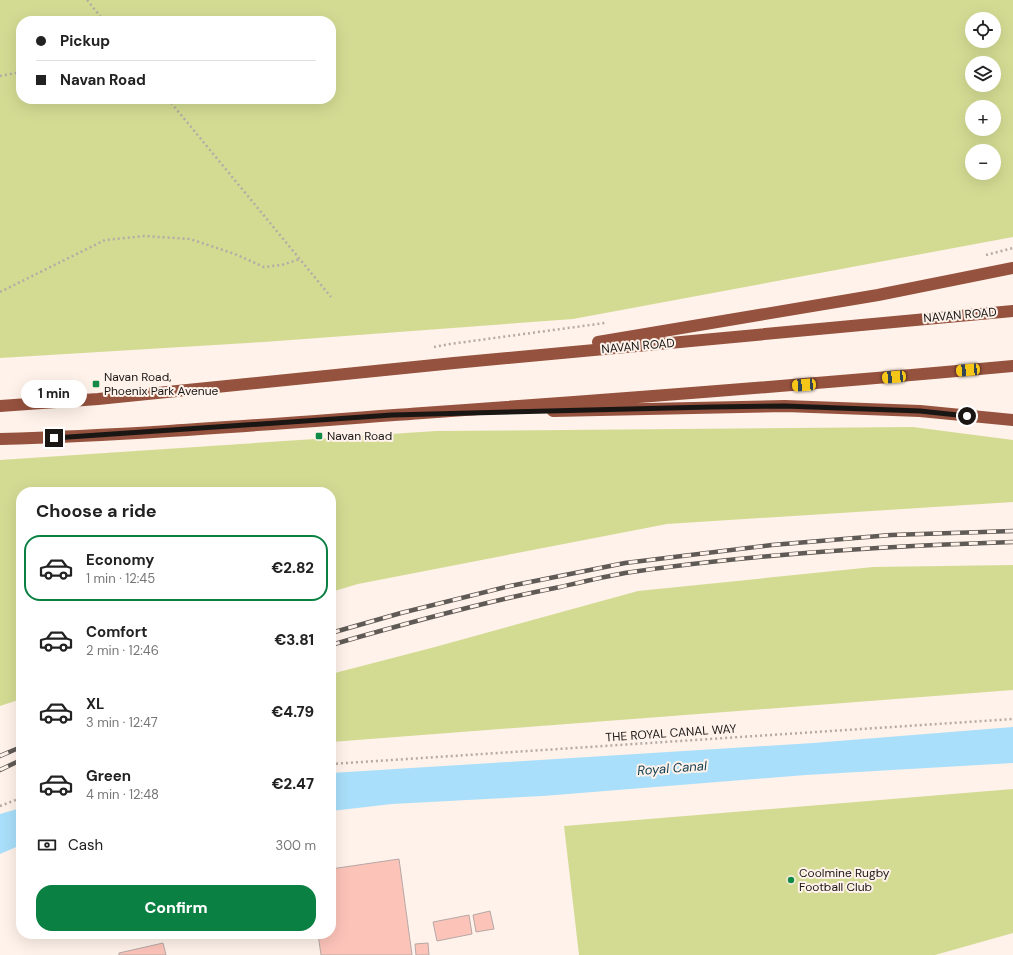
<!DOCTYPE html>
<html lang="en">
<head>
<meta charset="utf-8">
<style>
	:root { --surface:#fff; --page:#f6f6f6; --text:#222; --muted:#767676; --line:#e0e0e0; --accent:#0b8043 }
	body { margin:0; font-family:"DM Sans",sans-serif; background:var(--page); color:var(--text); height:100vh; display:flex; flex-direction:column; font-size:15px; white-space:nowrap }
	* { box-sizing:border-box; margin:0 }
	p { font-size:13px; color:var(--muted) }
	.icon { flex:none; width:22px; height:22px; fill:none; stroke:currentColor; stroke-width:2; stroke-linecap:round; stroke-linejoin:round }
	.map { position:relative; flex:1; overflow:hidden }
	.details { position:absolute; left:16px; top:487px; width:320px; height:452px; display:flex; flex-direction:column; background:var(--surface); border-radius:16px; box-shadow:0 4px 16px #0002 }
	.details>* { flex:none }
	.top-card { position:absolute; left:16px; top:16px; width:320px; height:88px; border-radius:16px; box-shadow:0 4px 16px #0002; display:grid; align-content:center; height:88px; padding:0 20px; background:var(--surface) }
	.buttons { position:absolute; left:965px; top:12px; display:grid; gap:8px }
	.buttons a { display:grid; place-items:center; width:36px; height:36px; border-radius:50%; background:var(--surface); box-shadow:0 4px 16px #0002; font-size:20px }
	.end { position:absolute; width:18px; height:18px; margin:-9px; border:5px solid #1a1614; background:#fff; box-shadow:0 0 0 2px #fff }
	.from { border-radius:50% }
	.bubble { position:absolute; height:28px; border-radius:14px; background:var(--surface); box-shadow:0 4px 16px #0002; font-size:13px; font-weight:800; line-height:28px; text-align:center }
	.car { position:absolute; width:12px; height:24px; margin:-12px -6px; border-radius:5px; box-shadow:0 0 3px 1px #0007; background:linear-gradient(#f5c518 24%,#345 0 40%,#f5c518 0 76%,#345 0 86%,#f5c518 0) }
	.top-card b { display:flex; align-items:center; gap:14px; height:38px; font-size:15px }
	.top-card b+b { border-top:1px solid var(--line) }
	.top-card i { width:10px; height:10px; background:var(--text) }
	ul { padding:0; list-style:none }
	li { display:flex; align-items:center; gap:12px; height:66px; margin:0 8px 6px; padding:0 12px; border:2px solid transparent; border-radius:16px }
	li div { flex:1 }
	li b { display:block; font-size:15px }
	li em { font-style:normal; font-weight:800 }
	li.active { border-color:var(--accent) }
	li>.icon { width:36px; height:36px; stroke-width:1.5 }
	h2 { padding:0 20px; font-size:18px; line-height:48px }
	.pay { display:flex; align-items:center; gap:10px; height:44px; padding:0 20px; font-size:15px }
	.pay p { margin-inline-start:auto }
	.button { display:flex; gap:8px; margin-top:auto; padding:8px 20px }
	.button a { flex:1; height:46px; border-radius:16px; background:var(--accent); color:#fff; font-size:16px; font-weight:800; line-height:46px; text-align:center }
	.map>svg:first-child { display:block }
	.green { fill:#d3db93; fill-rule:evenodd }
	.water { fill:#a9dffa }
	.building { fill:#fcc3b9; stroke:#b6a8a6 }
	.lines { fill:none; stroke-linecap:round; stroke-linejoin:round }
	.path { stroke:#b5aba5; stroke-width:2.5; stroke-dasharray:2 3; stroke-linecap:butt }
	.major { stroke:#95523e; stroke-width:12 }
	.rail-casing { stroke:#605a56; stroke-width:4.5 }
	.rail { stroke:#fef2ea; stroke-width:3; stroke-dasharray:9; stroke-linecap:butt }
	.route { stroke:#1a1614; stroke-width:5 }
	.poi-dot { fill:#108a44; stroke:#fef2ea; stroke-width:1.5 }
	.labels { text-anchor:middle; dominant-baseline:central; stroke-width:4; stroke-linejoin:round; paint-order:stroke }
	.street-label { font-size:12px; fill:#1a1614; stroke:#fef2ea }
	.poi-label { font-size:12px; fill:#1a1614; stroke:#fef2ea; text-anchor:start }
	.water-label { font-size:13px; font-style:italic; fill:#123e51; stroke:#fef2ea }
</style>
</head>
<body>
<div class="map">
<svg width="1013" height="955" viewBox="0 0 1013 955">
	<rect width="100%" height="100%" fill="#fef2ea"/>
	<!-- green -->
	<path class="green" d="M0 0H1013V237L573 319 264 342 0 358ZM972 19H994V41H972ZM21 21H331V99H21ZM972 63H994V85H972ZM972 107H994V129H972ZM972 151H994V173H972Z
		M913 427 1013 440V502L667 524 358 584 331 592V492H21V699L0 706V460L436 431Z
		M1013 565V690L331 742V674L435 647 638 591 873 567Z
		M1013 789V933L935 955H579L564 826Z"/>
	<!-- water -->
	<path class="water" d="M1013 727V763L806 775 543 796 392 804 331 811V773L813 743Z
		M21 808V845L0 854V814Z"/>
	<!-- building -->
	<path class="building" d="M399 859 412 955H321L318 934H331V869Z
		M490 911 494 929 476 932 473 915Z
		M469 915 472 934 437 941 433 922Z
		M163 943 166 955H119V953Z
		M428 943 429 955H416L415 944Z"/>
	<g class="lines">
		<!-- path -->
		<path class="path" d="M87 0 104 21
			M0 76 21 72
			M168 99 331 297
			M986 255 1013 248
			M0 292 105 240 144 236 190 239 235 254 264 267 282 265 300 259
			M434 347 450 344 605 323
			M331 764 1013 719
			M0 806 21 798"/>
		<!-- major -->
		<path class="major" d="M598 342 878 295 1013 268
			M0 406 98 399 454 363 1013 311
			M553 411 785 406 920 411 1013 420
			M0 439C141 435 282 423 423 413 620 399 816 384 1013 366"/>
		<defs>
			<path id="rail" d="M331 633 401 613 510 586 625 563 772 545 891 535 1013 531
				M331 645C407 623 483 602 560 587 582 582 603 577 625 573 753 554 883 546 1013 542
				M0 756 21 747
				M0 770 21 760"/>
		</defs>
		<!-- rail casing -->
		<use href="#rail" class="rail-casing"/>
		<!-- rail -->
		<use href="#rail" class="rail"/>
	</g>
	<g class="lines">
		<!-- route -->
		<path class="route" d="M54 438 392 415 710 407 785 406 920 411 967 416"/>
	</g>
	<!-- markers -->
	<g class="poi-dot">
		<rect x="92" y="380" width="8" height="8" rx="2"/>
		<rect x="315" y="432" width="8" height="8" rx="2"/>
		<circle cx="791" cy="880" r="4"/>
	</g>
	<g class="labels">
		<!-- street labels -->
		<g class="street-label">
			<text transform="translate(960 315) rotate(-5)">NAVAN ROAD</text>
			<text transform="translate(638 346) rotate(-5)">NAVAN ROAD</text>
			<text transform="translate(671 733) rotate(-4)">THE ROYAL CANAL WAY</text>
		</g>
		<!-- poi labels -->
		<g class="poi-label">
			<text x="104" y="377">Navan Road,<tspan x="104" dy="14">Phoenix Park Avenue</tspan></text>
			<text x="327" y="436">Navan Road</text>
			<text x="799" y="873">Coolmine Rugby<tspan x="799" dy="14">Football Club</tspan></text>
		</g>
		<!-- water labels -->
		<g class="water-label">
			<text transform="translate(672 768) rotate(-4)">Royal Canal</text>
		</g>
	</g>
</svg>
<div class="buttons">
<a><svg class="icon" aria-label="locate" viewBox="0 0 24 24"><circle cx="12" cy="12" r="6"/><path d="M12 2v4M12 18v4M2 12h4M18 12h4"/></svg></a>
<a><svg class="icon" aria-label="layers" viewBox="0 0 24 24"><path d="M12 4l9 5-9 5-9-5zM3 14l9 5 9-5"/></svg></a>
<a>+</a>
<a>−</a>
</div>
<i class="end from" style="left:967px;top:416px"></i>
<i class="end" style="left:54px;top:438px"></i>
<div class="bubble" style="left:21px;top:380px;width:66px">1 min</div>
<i class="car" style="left:968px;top:370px;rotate:265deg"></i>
<i class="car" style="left:894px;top:377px;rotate:265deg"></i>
<i class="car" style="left:804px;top:385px;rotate:266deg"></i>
<div class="top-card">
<b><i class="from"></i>Pickup</b>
<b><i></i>Navan Road</b>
</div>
<section class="details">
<h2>Choose a ride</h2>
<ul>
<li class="active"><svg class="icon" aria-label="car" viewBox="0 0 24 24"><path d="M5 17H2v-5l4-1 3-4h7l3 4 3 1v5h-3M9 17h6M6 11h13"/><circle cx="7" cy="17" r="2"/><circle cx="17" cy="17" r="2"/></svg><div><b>Economy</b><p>1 min · 12:45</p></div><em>€2.82</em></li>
<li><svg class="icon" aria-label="car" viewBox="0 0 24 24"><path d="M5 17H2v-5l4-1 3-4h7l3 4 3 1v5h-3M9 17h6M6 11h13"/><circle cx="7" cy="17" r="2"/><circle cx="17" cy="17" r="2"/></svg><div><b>Comfort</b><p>2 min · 12:46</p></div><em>€3.81</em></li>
<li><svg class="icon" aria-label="car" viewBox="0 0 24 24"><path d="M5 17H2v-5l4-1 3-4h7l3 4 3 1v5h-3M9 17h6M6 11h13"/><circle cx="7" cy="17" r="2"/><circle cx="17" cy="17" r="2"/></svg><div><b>XL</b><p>3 min · 12:47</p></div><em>€4.79</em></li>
<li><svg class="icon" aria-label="car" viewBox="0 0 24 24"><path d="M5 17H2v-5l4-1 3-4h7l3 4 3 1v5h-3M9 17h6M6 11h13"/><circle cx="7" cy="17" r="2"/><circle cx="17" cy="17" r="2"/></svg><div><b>Green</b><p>4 min · 12:48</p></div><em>€2.47</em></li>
</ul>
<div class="pay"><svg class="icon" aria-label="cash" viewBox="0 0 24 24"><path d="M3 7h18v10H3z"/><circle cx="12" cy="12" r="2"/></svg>Cash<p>300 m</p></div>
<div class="button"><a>Confirm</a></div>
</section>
</div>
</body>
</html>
